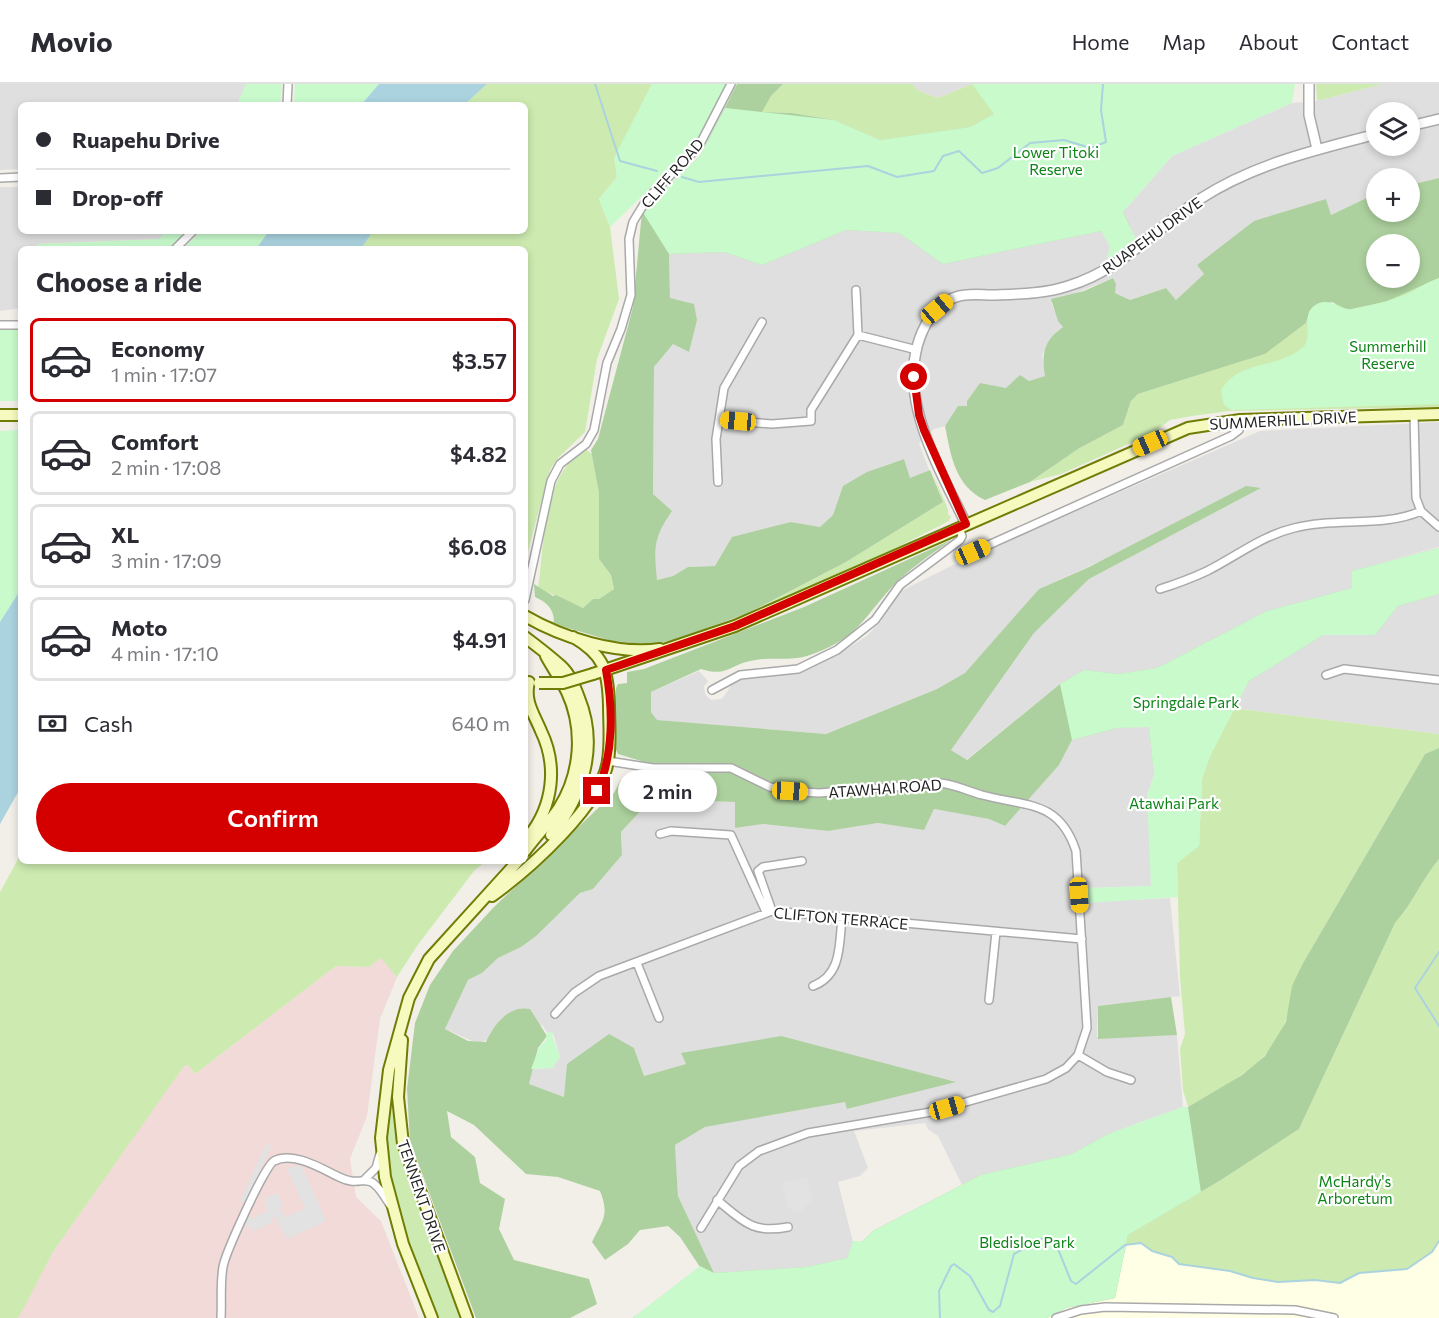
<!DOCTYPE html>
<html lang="en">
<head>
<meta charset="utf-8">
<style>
	:root { --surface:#fff; --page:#f2f2f3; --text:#2b2b33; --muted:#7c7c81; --line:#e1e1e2; --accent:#d40000 }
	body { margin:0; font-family:Commissioner,sans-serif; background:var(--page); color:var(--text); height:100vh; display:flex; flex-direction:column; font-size:22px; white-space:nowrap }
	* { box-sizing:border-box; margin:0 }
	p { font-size:20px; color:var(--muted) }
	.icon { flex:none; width:33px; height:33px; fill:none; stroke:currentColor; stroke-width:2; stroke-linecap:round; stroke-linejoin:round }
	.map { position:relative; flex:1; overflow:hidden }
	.drawer { position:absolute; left:18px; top:162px; width:510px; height:618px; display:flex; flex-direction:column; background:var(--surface); border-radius:9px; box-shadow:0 3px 9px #0003 }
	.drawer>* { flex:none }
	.banner { position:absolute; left:18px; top:18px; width:510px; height:132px; border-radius:9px; box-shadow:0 3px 9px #0003; display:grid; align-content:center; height:132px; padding:0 18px; background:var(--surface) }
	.fabs { position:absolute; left:1366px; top:18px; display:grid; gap:12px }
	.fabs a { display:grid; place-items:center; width:54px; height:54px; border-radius:50%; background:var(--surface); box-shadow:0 3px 9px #0003; font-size:30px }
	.end { position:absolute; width:27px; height:27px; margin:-14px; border:8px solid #d40000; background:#fff; box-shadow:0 0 0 3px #fff }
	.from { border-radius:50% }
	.bubble { position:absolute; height:42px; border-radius:21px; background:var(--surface); box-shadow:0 3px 9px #0003; font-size:20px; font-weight:600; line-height:42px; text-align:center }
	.car { position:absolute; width:18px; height:36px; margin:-18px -9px; border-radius:8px; box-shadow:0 0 4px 2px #0007; background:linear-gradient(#f5c518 24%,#345 0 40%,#f5c518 0 76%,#345 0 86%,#f5c518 0) }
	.banner b { display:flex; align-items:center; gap:21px; height:57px; font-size:22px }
	.banner b+b { border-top:2px solid var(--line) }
	.banner i { width:15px; height:15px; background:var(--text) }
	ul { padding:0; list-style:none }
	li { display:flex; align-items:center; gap:18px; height:84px; margin:0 12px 9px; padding:0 6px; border:3px solid var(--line); border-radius:9px }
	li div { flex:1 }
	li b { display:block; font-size:22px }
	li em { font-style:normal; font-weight:600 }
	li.current { border-color:var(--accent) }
	li>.icon { width:54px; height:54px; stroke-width:1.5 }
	h2 { padding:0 18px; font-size:27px; line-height:72px }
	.pay { display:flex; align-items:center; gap:15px; height:66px; padding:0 18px; font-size:22px }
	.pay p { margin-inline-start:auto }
	.cta { display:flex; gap:12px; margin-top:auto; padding:12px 18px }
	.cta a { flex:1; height:69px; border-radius:36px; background:var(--accent); color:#fff; font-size:24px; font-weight:600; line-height:69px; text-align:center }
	header { display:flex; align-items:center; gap:36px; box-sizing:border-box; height:84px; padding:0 30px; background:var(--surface); border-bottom:2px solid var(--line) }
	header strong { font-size:28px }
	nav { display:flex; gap:33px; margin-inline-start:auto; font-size:21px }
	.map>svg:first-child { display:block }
	.residential { fill:#e0dfdf; fill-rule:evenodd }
	.commercial { fill:#f2dad9 }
	.education { fill:#ffffe5 }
	.grass { fill:#cdebb0 }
	.forest { fill:#add19e; fill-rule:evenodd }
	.park { fill:#c8facc }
	.parking { fill:#e2e2e2 }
	.water { fill:#aad3df }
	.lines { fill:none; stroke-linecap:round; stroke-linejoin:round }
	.stream { stroke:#aad3df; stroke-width:2 }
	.minor-casing { stroke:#a9a9a9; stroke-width:10 }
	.tertiary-casing { stroke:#a9a9a9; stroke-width:12 }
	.secondary-casing { stroke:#707d05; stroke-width:14 }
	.minor { stroke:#fff; stroke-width:7 }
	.tertiary { stroke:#fff; stroke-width:9 }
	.secondary { stroke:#f7fabf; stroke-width:10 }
	.secondary-bridge-casing { stroke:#707d05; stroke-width:14; stroke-linecap:butt }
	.secondary-bridge { stroke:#f7fabf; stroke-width:10 }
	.route { stroke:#d40000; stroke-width:8 }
	.labels { text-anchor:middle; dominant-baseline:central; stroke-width:4.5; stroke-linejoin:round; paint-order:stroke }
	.park-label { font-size:15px; fill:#0c8416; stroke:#fff }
	.street-label { font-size:15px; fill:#222; stroke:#fff }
</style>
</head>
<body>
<header>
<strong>Movio</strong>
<nav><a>Home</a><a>Map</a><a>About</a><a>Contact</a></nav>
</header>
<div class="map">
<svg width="1439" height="1234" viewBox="0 0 1439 1234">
	<rect width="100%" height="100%" fill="#f2efe9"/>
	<!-- residential -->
	<path class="residential" d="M0 0H246L237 21H21V85L0 86Z
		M912 0H972L938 14 919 7Z
		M1383 0H1439V94L1410 101V94H1377V109L1331 131 1326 115 1197 181 1204 190 1176 216 1166 204 1130 216 1115 209 1113 194 1051 219 1063 243 1056 248 1042 271 1045 292 1006 304 980 300 967 317V322L958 323 945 342 934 345 919 359 929 386 910 395 904 375 883 382 844 402 833 431 820 443 791 438 715 482 688 483 673 492 656 496 654 462 659 444 671 427 653 410 654 283 673 259 689 267 670 215 669 170 724 168 762 181 846 146 899 149 943 180 1101 147 1110 162 1107 175 1135 155 1123 128 1172 72 1292 19 1317 17ZM1377 28H1410V62H1377Z
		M0 103H21V147H167L159 155 37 160V165H21V224L0 227Z
		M1439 338V463L1352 487V504L1267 527 1157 584 1118 590 1084 586 1060 600 966 676 951 666 970 636 1034 549 1089 495 1259 405 1039 505 966 589 937 605 826 650 656 636 651 628V608L699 587 708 597 704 602 705 610 711 616 722 615 732 600 741 595 800 589 835 572 867 552 881 537 897 509 955 480 1260 347Z
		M1439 510V650L1233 624 1249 597 1323 551H1375L1398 522Z
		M1149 642 1154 691 1147 712 1152 802 1087 804 1086 818 1170 814 1180 912 1098 922 1097 953 1177 951 1183 1023 1108 1050 1072 1070 981 1091 962 1101 938 1052 928 1045 925 1039 854 1047 868 1084 860 1092 838 1098 853 1158 847 1174 807 1183 714 1189 678 1112 675 1061 704 1043 845 1018 848 1025 954 997 681 969 687 980 644 992 634 964 564 1013 529 1001 531 985 552 984 560 973 553 949 547 948 542 941 477 959 445 945 468 896 482 889 498 874 521 863 580 809 593 805 622 771 621 748 647 720 674 716 735 718V744L763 740 828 747 878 739 924 745 934 725 989 735 1004 742 1059 681 1072 656 1117 644Z"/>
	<!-- commercial -->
	<path class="commercial" d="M381 873 397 893 380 935 367 1032 350 1075 356 1113 381 1137 419 1234H17L53 1168 184 981H188L195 990 336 882 369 883Z"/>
	<!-- education -->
	<path class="education" d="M1439 1157V1234H1047L1066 1224 1115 1214 1116 1200 1127 1161 1141 1159 1152 1167 1172 1173 1179 1180 1230 1187 1253 1194 1278 1198 1313 1196 1340 1199 1359 1189 1379 1186 1432 1168Z"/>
	<!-- grass -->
	<path class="grass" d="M487 0H652L615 73 617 93 599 115 610 143 619 215 597 275 585 348 557 375 550 386 525 478V165H361L373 147H525V21H464Z
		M783 0H912L919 7 938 14 972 0H1083L994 30 970 43 880 56 834 36 792 29 761 28 771 12Z
		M1316 0H1383L1317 17Z
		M1439 194V323L1229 327 1192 332 1170 336 1153 349 1061 390 1030 398 1078 365 1123 341 1131 317 1138 310 1265 270 1306 239 1310 226Z
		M585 365 592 370 599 409V475L611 491 614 505 599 515H593L583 524 538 504C545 458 541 393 585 365Z
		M931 385 948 425V431L951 432 949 437 896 464 748 529 846 478 943 418Z
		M1233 624 1439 650V664L1425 670 1303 879C1294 899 1292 916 1286 936 1273 980 1224 1001 1188 1023L1183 1006 1180 965 1185 950 1180 894 1177 779 1199 761 1202 695 1209 674Z
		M21 770V777H486L474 787 417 862 397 893 381 874 369 883 336 882 195 990 188 981 184 982 53 1168 20 1231 17 1234H0V808Z
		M1439 775V1157L1432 1168 1407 1185 1359 1189 1340 1199 1315 1196 1278 1198 1253 1194 1230 1187 1179 1180 1172 1173 1152 1167 1141 1159 1125 1161 1128 1151 1221 1096 1299 1045 1395 839C1413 819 1422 795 1439 775Z
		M393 987 394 1035 402 1075 463 1234H439C420 1185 394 1132 389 1080 385 1049 390 1018 393 987Z"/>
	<!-- forest -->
	<path class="forest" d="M737 0H783L771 12 762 28 792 29 834 36 880 56 970 43 994 30 1127 123 1123 128 1130 142 1104 151 1101 147 943 180 899 149 846 146 762 181 724 168 669 170 670 214 694 220 697 236 689 268 673 260 654 283 653 410 672 427C653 454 654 465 657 496L673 492 688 483 715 482 732 453 791 438 820 443 833 431 843 402 867 388 904 375 910 394 930 386 943 418 846 478 748 529 673 557 645 560 612 557 551 539 550 537 554 538C554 524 546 518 535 513L534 500 553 512 556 511 583 524 593 515H599L614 505 611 491 599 475V409L591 366 598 355 633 223 642 127 700 72Z
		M1439 94V194L1385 218 1348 226 1332 218 1310 226 1306 239 1265 270 1138 310 1131 317 1123 341 1078 365 1030 398 985 416C955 402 951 372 945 342L958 322H967V317L980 299 1006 304 1020 291 1029 297 1045 292C1041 270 1044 256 1063 243L1058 237 1051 215 1084 207 1113 194 1116 200 1115 209 1130 216 1166 204 1176 216 1204 190 1197 181 1254 137 1326 115 1331 131 1377 109V128H1410V101ZM1377 160H1410V194H1377Z
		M1246 402 1261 404 1089 495 1034 549 951 666 967 676 1060 600 1084 586 1118 590 1157 584 1267 527 1352 504V487L1439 464V510L1398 522 1375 551H1323L1249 597 1233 624 1154 691 1149 642 1117 644 1072 656 1059 681 1005 742 989 735 934 725 924 746 878 739 828 747 763 740 735 744V718L674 716 647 720 621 748 622 771 593 805 580 809 536 852 521 863 498 874 482 889 468 896 445 945 468 957 486 958C494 941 508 921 530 925L547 952 538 964 529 1000 564 1013 567 980 609 950 634 964 644 992 686 980 681 969 781 952 956 998 847 1025 845 1018 705 1043 675 1061 678 1112 714 1189 807 1183 847 1174 853 1158 863 1157 873 1147 981 1091 1072 1070 1108 1050 1188 1023 1242 991 1265 972 1286 938 1292 902 1303 879 1425 670 1439 664V775C1422 795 1413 819 1395 839L1299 1045 1221 1096 1128 1151 1115 1214 1066 1224 1047 1234H633L700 1183 680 1153 668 1142 640 1146 628 1160 605 1176 592 1158C602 1137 610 1132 600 1107L558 1093 526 1090 474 1041 447 1027 451 1053 475 1073 480 1099 505 1115 499 1145 514 1176 589 1195 597 1220 570 1234H476L410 1057 407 1005 415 939 430 901 453 867 493 824 614 709 620 697 641 684V677L618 670 614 661 616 604 618 600 627 599V588L644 585 804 523 951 456C931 471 907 486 890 505 860 539 855 556 807 572 791 577 772 573 756 576 730 579 729 594 701 585L651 608V628L657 636 826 650 937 605 965 589 1039 505 1089 483Z
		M1171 913 1177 951 1098 955V922Z"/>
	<!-- park -->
	<path class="park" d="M246 0H282L280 21H237Z
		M295 0H379L361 21H294Z
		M652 0H729C714 21 706 46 690 66L610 143 599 115 617 93 614 74Z
		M972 0H1295L1292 19 1172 72 1123 128 1136 155 1107 176 1110 162 1101 147 943 180 899 149 846 146 762 181 724 168 669 170 642 127 700 72 725 24 834 36 880 56 970 43 994 30Z
		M167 147H187L169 165H37V160L159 155Z
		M201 147H269L256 165H183Z
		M1439 194V320L1232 326 1224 321 1221 306C1239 276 1276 285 1301 265 1316 254 1298 230 1317 220 1331 213 1340 227 1352 225 1370 221 1389 218 1406 210 1417 205 1427 198 1439 194Z
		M0 246H21V317H0Z
		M21 346V505L0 538V347Z
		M1439 464V510L1398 522 1375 551H1323L1249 597 1209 674 1202 695 1199 762 1177 779 1178 813 1086 819V804L1151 802 1147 712 1154 691 1149 643 1117 644 1072 656 1060 600 1084 586 1118 590 1157 584 1267 527 1352 504V487Z
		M547 948 555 949 552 951 560 973 552 984 531 985 539 964 546 956Z
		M1183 1023H1188L1201 1108 1128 1151 1115 1214 1066 1224 1047 1234H633L700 1182 714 1189 807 1183 847 1174 853 1157H863L873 1147 981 1091 1072 1070 1108 1050Z"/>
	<!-- parking -->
	<path class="parking" d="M272 1060 246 1118 240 1117 265 1062Z
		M301 1081 326 1137 287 1155 275 1133 271 1134 273 1138 254 1147 245 1140 248 1132 255 1135 257 1131 267 1128 265 1115 277 1109 283 1122 279 1124 286 1133 305 1124 290 1090 287 1088 288 1084Z
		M807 1093 813 1116 798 1129 788 1124 781 1099Z"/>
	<!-- water -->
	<path class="water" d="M379 0H487L464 21H361Z
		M269 147H373L361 165H256Z
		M21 505V703L0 740V538Z"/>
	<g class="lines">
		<!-- stream -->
		<path class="stream" d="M595 0 620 77 657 87
			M682 93 699 98 868 82 897 93 934 87 943 72 959 67 982 89 998 84 1030 59 1064 56 1091 64 1106 58 1101 26 1103 0
			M1439 868 1415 904 1439 942
			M940 1234 939 1207 951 1182 954 1180 970 1192 989 1226 993 1228 1000 1222 1014 1170 1047 1152 1056 1160 1071 1197 1076 1200 1125 1161 1141 1159 1152 1167 1172 1173 1179 1180 1230 1187 1253 1194 1278 1198 1315 1196 1340 1199 1359 1189 1407 1185 1432 1168 1439 1157"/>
		<defs>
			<path id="minor" d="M287 21 288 0
				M0 94 21 93
				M175 165 193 147
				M0 241H21
				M858 251 917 266
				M1414 331 1416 414 1421 427 1439 443
				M720 336 772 340 811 337V326L858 251 856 206
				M718 398 716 355 724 304 762 238
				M973 468 1231 352 1239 346 1240 336
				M1160 505C1176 500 1192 494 1207 487 1237 472 1261 452 1294 444 1335 433 1383 444 1421 427
				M525 516 551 397 560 380 586 360 594 346 607 279 621 245 631 211 629 155 633 138 647 115 699 62 731 0
				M1326 591 1344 585 1439 596
				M712 606 740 591 798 585 837 566 875 536 900 501 960 456 962 452 959 443
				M608 677 653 684H731L770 703 790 707 819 709 941 699C956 701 968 707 982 711 1027 723 1059 716 1076 767L1087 944 1078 971 1066 984 1046 995 931 1028 808 1049 759 1067 739 1082 701 1144
				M660 750 671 747 731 751 766 828
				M772 827 758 787 763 783 802 777
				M637 879 659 934
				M813 902C842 891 839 861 842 834
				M989 916 996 848
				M555 930 574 909 599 892 772 827 1082 855
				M1078 971 1107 988 1131 996
				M365 1095 376 1084 380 1070
				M717 1116C743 1137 752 1150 788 1143
				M221 1234C222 1218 220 1200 223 1183 225 1170 265 1081 274 1077 294 1067 322 1085 339 1093 367 1107 365 1079 390 1121
				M1056 1234 1081 1226 1105 1223 1295 1226 1334 1234"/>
			<path id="tertiary" d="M1309 0V31L1317 65
				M1410 42 1439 35
				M966 440C938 381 888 301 929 235 935 225 945 216 956 213 967 209 981 211 992 211 1018 210 1044 210 1068 202 1122 186 1155 145 1200 115 1254 80 1315 66 1377 50"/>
			<path id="secondary" d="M0 331H21
				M525 532C563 554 617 571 660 565
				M525 553C537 562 550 572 561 582 570 590 575 603 579 614 599 663 583 712 551 751
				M593 590 735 542 1188 344 1240 336 1439 330
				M529 752C553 722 558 682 541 647 534 630 524 617 529 598
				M525 767C536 752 549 739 559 724 581 689 584 645 567 608 561 596 553 585 546 572
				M492 812C528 786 603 720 608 676 611 658 609 639 609 621 608 586 604 571 573 553
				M402 956 398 1013 403 1060 467 1234
				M432 1234 403 1160 385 1093 381 1054 389 986 409 914 429 875 518 777"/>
		</defs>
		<!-- minor casing -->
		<use href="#minor" class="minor-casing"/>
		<!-- tertiary casing -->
		<use href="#tertiary" class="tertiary-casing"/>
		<!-- secondary casing -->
		<use href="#secondary" class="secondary-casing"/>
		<!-- minor -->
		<use href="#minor" class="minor"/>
		<!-- tertiary -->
		<use href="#tertiary" class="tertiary"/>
		<!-- secondary -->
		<use href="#secondary" class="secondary"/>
		<defs>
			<path id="secondary-bridge" d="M539 599H563L593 590"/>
		</defs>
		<!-- secondary-bridge casing -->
		<use href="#secondary-bridge" class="secondary-bridge-casing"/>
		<!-- secondary-bridge -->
		<use href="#secondary-bridge" class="secondary-bridge"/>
	</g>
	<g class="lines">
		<!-- route -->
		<path class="route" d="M597 707C614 671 613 624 606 586L735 542 966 440 924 346 919 331 914 293"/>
	</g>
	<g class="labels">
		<!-- park labels -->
		<g class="park-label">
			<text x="1056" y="68">Lower Titoki<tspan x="1056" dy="17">Reserve</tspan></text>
			<text x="1388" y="262">Summerhill<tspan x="1388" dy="17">Reserve</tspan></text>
			<text x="1186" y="618">Springdale Park</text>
			<text x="1174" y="719">Atawhai Park</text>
			<text x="1355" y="1097">McHardy's<tspan x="1355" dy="17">Arboretum</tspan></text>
			<text x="1027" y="1158">Bledisloe Park</text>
		</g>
		<!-- street labels -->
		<g class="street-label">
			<text transform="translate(672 89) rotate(-49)">CLIFF ROAD</text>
			<text transform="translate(1152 151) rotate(-36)">RUAPEHU DRIVE</text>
			<text transform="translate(1283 336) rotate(-3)">SUMMERHILL DRIVE</text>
			<text transform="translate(885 704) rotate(-4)">ATAWHAI ROAD</text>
			<text transform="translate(841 834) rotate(5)">CLIFTON TERRACE</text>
			<text transform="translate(422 1112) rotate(71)">TENNENT DRIVE</text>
		</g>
	</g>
</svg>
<div class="fabs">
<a><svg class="icon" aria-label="layers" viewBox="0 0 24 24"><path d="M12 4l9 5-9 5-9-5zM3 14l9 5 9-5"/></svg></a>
<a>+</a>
<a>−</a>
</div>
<i class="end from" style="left:914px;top:293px"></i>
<i class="end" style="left:597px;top:707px"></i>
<div class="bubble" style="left:618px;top:686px;width:99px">2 min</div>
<i class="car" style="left:937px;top:225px;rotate:50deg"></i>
<i class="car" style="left:738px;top:337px;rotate:275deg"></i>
<i class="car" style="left:1150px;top:359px;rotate:246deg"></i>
<i class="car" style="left:973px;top:468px;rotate:66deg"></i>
<i class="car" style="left:790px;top:707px;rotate:93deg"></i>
<i class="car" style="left:1079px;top:811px;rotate:176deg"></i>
<i class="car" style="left:947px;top:1024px;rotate:74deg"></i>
<div class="banner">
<b><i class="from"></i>Ruapehu Drive</b>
<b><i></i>Drop-off</b>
</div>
<section class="drawer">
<h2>Choose a ride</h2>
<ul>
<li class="current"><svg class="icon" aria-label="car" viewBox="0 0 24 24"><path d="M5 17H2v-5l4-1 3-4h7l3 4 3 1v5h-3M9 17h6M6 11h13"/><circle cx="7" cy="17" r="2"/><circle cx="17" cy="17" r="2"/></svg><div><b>Economy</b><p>1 min · 17:07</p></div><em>$3.57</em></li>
<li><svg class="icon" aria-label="car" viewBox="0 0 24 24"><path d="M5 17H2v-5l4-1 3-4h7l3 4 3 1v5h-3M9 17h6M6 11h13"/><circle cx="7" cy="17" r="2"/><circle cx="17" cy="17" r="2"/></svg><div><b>Comfort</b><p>2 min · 17:08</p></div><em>$4.82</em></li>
<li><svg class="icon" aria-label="car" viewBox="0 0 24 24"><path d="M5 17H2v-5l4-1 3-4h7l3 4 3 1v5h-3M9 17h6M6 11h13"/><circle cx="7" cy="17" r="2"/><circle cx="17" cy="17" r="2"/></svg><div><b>XL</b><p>3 min · 17:09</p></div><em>$6.08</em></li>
<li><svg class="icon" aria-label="car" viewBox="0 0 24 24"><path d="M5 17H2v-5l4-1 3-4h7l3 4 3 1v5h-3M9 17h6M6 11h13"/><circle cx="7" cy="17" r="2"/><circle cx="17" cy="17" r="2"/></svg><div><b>Moto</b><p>4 min · 17:10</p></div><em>$4.91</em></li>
</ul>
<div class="pay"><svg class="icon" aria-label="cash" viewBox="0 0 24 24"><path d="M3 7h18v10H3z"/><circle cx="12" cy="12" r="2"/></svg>Cash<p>640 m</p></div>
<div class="cta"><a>Confirm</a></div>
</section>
</div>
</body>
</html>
